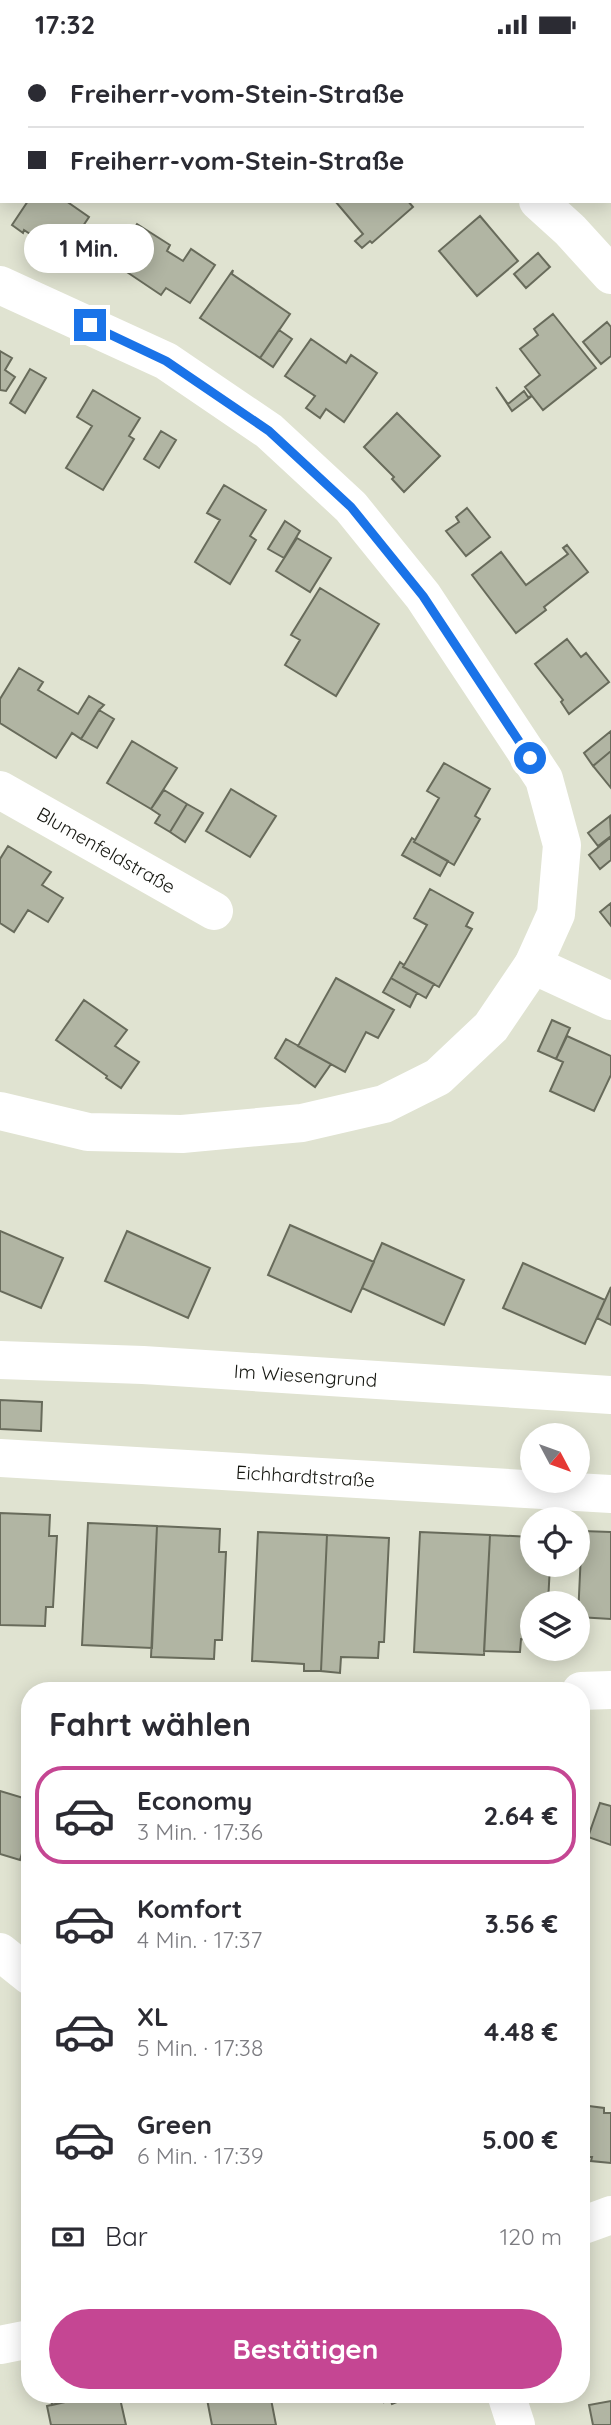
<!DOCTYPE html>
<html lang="de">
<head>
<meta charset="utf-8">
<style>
	:root { --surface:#fff; --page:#f7f7f7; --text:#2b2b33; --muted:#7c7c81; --line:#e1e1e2; --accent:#c54693 }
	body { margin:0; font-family:Quicksand,sans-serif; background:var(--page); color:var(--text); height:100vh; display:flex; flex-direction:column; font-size:26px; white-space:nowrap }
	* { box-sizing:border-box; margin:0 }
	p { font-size:23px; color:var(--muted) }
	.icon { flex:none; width:38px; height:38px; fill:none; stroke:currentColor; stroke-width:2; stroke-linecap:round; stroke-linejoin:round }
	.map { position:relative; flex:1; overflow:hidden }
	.sheet { position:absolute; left:21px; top:1633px; width:569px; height:721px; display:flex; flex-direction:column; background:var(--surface); border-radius:28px; box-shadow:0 4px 18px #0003 }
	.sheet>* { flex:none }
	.banner { position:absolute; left:0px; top:0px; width:612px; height:154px; box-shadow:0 4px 18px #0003; display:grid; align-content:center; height:154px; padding:0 28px; background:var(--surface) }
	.needle { width:46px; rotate:131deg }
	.tools { position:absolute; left:520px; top:1374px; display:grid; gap:14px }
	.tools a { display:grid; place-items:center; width:70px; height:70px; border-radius:50%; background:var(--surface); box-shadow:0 4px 18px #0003; font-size:35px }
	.end { position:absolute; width:32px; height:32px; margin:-16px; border:9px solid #1a73e8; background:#fff; box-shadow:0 0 0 4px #fff }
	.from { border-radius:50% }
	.bubble { position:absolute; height:49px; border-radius:24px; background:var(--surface); box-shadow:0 4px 18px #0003; font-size:23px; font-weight:800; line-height:49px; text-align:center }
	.banner b { display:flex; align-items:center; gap:24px; height:66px; font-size:26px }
	.banner b+b { border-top:2px solid var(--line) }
	.banner i { width:18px; height:18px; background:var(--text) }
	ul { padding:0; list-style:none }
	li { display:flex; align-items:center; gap:21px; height:98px; margin:0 14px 10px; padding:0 14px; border:4px solid transparent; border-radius:28px }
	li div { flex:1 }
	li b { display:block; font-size:26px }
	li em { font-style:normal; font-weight:800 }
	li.active { border-color:var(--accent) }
	li>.icon { width:63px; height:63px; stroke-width:1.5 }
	h2 { padding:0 28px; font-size:32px; line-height:84px }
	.pay { display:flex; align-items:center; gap:18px; height:77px; padding:0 28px; font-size:26px }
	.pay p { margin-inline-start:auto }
	.primary-button { display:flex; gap:14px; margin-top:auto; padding:14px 28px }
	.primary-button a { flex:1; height:80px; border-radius:42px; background:var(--accent); color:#fff; font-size:28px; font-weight:800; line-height:80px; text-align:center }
	.status { display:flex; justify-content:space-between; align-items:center; height:49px; padding:0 35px; background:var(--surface); direction:ltr }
	.status svg { height:19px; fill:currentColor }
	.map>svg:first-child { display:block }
	.building { fill:#b1b5a3; stroke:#686b5b; stroke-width:2 }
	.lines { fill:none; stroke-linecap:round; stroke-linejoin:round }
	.minor { stroke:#fff; stroke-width:38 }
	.route { stroke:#1a73e8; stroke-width:9 }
	.labels { text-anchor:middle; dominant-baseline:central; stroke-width:7; stroke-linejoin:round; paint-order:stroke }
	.street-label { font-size:19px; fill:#171812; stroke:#fff }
</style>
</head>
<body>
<div class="status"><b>17:32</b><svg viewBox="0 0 49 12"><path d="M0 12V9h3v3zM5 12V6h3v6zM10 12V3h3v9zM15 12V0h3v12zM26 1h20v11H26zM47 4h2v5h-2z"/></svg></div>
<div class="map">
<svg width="611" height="2376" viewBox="0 0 611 2376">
	<rect width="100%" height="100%" fill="#e0e3d1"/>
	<!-- building -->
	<path class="building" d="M28 152H66L89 168 63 207 24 181 23 184 12 176Z
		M335 152H408L413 158 372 194 370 192 362 199 355 192 363 185Z
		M480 167 518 212 477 247 439 202Z
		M137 175 170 196 167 202 183 212 191 200 215 216 190 254 166 239 161 246 112 213Z
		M538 204 550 218 526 239 514 225Z
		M233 221 232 225 290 265 260 309 200 269Z
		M553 265 596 319 543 361 525 338 540 326 520 300 538 286 534 280Z
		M607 273 611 278V307L601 315 583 293Z
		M279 281 292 290 273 318 260 309Z
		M311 290 346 314 351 306 377 324 344 373 326 360 320 369 306 359 315 347 285 327Z
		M0 302 12 309 5 321 15 328 6 342 0 341Z
		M30 320 46 329 25 364 10 354Z
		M496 338 508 355 524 342 528 348 532 347 512 362Z
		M93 341 140 369 129 387 134 390 103 441 66 419 92 377 77 368Z
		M397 364 440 407 404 443 392 430 394 428 364 398Z
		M161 382 176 391 159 419 144 410Z
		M224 436 266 461 250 487 256 491 230 535 195 513 220 471 207 464Z
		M467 459 490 488 466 507 446 482 459 473 456 468Z
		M285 472 300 482 284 509 268 500Z
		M297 489 331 509 310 543 276 522Z
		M567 496 588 523 544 558 546 561 516 584 472 526 501 503 526 536 568 505 563 499Z
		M320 539 379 575 336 647 285 616 300 591 291 586Z
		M567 590 581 608 586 604 609 633 569 665 561 653 563 651 535 615Z
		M19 619 43 633 38 641 78 665 89 647 104 656 99 661 81 690 72 684 56 709 0 674V650Z
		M99 661 114 670 97 699 81 690Z
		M611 682V702L593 717 584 704Z
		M132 692 177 719 151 760 107 734Z
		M611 702V739L593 717Z
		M444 714 490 740 475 767 480 770 454 816 414 793 439 749 427 742Z
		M231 740 276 767 250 808 206 782Z
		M164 741 187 755 170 783 155 774 160 766 151 760Z
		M187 755 203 764 185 793 170 783Z
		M610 767 611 787 598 797 588 784Z
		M611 788V811L600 820 589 806Z
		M412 789 415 791 414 793 448 812 440 827 402 806Z
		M8 797 51 823 42 836 63 849 48 873 28 861 14 883 0 874V810Z
		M430 840 473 864 466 877 472 880 439 938 403 918 427 876 414 869Z
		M611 854V877L600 863Z
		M400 913 404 916 403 918 434 935 426 949 391 929Z
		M336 929 394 961 378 989 366 983 345 1023 298 997Z
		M391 929 417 944 410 958 383 943Z
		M84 951 127 981 115 997 139 1013 121 1039 106 1029 107 1027 56 991Z
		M552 971 570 979 556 1010 538 1002Z
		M567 987 611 1007V1026L594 1062 550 1042 563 1013 556 1010Z
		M286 990 331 1015 315 1038 275 1009Z
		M290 1176 374 1213 351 1263 268 1226Z
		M0 1182 63 1209 41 1259 0 1242Z
		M127 1182 210 1219 188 1269 105 1232Z
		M382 1194 464 1231 444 1276 362 1239Z
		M523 1214 605 1251 585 1295 503 1259Z
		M611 1238V1276L597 1269Z
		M0 1351 42 1353 41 1382 0 1380Z
		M0 1464 50 1466 49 1487H57L53 1558H46L45 1577 0 1576Z
		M88 1474 157 1477 152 1599 82 1596Z
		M157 1477 220 1480 219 1503H226L222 1591H215L214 1610 151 1608Z
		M582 1482 611 1483V1570L578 1568Z
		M258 1483 327 1486 321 1622H304V1615L252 1612Z
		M420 1483 490 1486 484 1606 414 1603Z
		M327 1486 389 1489 384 1593H379L378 1609 341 1608 340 1624 321 1622Z
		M490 1486 532 1488V1516H550L548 1554H532V1591L521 1590 520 1603 484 1602Z
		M0 1742 30 1751V1778L20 1811 0 1805Z
		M600 1754 611 1757V1796L588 1788Z
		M581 2056 604 2059V2064H611V2114L591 2112 592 2108H581Z
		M50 2345H96V2346L52 2356Z
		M96 2345H119L126 2376H51L47 2357Z
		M206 2345H270L276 2376H212Z
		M381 2345H417L392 2355 390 2350 384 2353Z
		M611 2352V2376H593L589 2356Z"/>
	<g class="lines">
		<!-- minor -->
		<g class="minor">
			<path d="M183 0H298"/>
			<path d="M385 0V2"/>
			<path d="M538 152 570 181 611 226"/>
			<path d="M0 236 166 312 269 382 351 458 423 547 544 730 562 796 556 865 533 916 491 978 438 1028 384 1055 302 1074 182 1085 88 1083 0 1062"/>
			<path id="s1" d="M0 741 214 862"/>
			<path d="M533 916 611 952"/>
			<path id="s2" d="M0 1311 143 1316 611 1346"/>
			<path id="s3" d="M0 1409 611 1445"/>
			<path d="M581 1642 611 1641"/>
			<path d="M0 1903 30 1927"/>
			<path d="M581 2177 611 2166"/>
			<path d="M0 2296 30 2290"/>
			<path d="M506 2345 516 2376"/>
		</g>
	</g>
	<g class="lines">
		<!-- route -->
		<path class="route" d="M90 276 166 312 269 382 351 458 423 547 530 709"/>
	</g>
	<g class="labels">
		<!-- street labels -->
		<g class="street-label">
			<text stroke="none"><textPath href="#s1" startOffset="122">Blumenfeldstraße</textPath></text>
			<text stroke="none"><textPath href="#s2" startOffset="306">Im Wiesengrund</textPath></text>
			<text stroke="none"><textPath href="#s3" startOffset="306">Eichhardtstraße</textPath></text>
		</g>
	</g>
</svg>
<div class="tools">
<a><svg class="needle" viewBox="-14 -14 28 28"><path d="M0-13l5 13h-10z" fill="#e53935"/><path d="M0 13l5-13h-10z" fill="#7c7c81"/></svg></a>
<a><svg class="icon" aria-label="locate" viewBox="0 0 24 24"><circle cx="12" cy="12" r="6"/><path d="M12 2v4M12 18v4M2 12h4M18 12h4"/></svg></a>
<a><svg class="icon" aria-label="layers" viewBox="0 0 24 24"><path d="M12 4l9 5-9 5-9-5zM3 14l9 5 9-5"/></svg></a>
</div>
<i class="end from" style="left:530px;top:709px"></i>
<i class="end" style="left:90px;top:276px"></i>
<div class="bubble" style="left:24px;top:175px;width:130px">1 Min.</div>
<div class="banner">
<b><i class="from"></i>Freiherr-vom-Stein-Straße</b>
<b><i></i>Freiherr-vom-Stein-Straße</b>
</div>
<section class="sheet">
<h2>Fahrt wählen</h2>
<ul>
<li class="active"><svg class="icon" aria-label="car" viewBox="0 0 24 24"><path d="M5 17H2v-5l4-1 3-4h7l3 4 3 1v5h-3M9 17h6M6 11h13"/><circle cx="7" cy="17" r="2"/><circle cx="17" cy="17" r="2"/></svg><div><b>Economy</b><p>3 Min. · 17:36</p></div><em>2.64 €</em></li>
<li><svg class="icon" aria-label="car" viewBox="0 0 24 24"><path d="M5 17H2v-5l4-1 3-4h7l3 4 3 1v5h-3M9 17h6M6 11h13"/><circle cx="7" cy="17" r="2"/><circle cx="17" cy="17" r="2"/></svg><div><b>Komfort</b><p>4 Min. · 17:37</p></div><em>3.56 €</em></li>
<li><svg class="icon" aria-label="car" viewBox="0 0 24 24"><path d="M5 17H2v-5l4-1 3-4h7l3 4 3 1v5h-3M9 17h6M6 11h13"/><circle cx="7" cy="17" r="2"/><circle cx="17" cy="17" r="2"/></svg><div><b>XL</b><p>5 Min. · 17:38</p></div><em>4.48 €</em></li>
<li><svg class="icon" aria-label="car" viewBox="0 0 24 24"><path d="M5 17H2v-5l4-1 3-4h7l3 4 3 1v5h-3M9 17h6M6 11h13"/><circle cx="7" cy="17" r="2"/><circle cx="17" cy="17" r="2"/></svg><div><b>Green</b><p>6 Min. · 17:39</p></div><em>5.00 €</em></li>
</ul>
<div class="pay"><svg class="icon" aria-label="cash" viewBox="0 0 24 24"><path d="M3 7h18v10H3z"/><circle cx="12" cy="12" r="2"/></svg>Bar<p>120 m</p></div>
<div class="primary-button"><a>Bestätigen</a></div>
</section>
</div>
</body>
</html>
